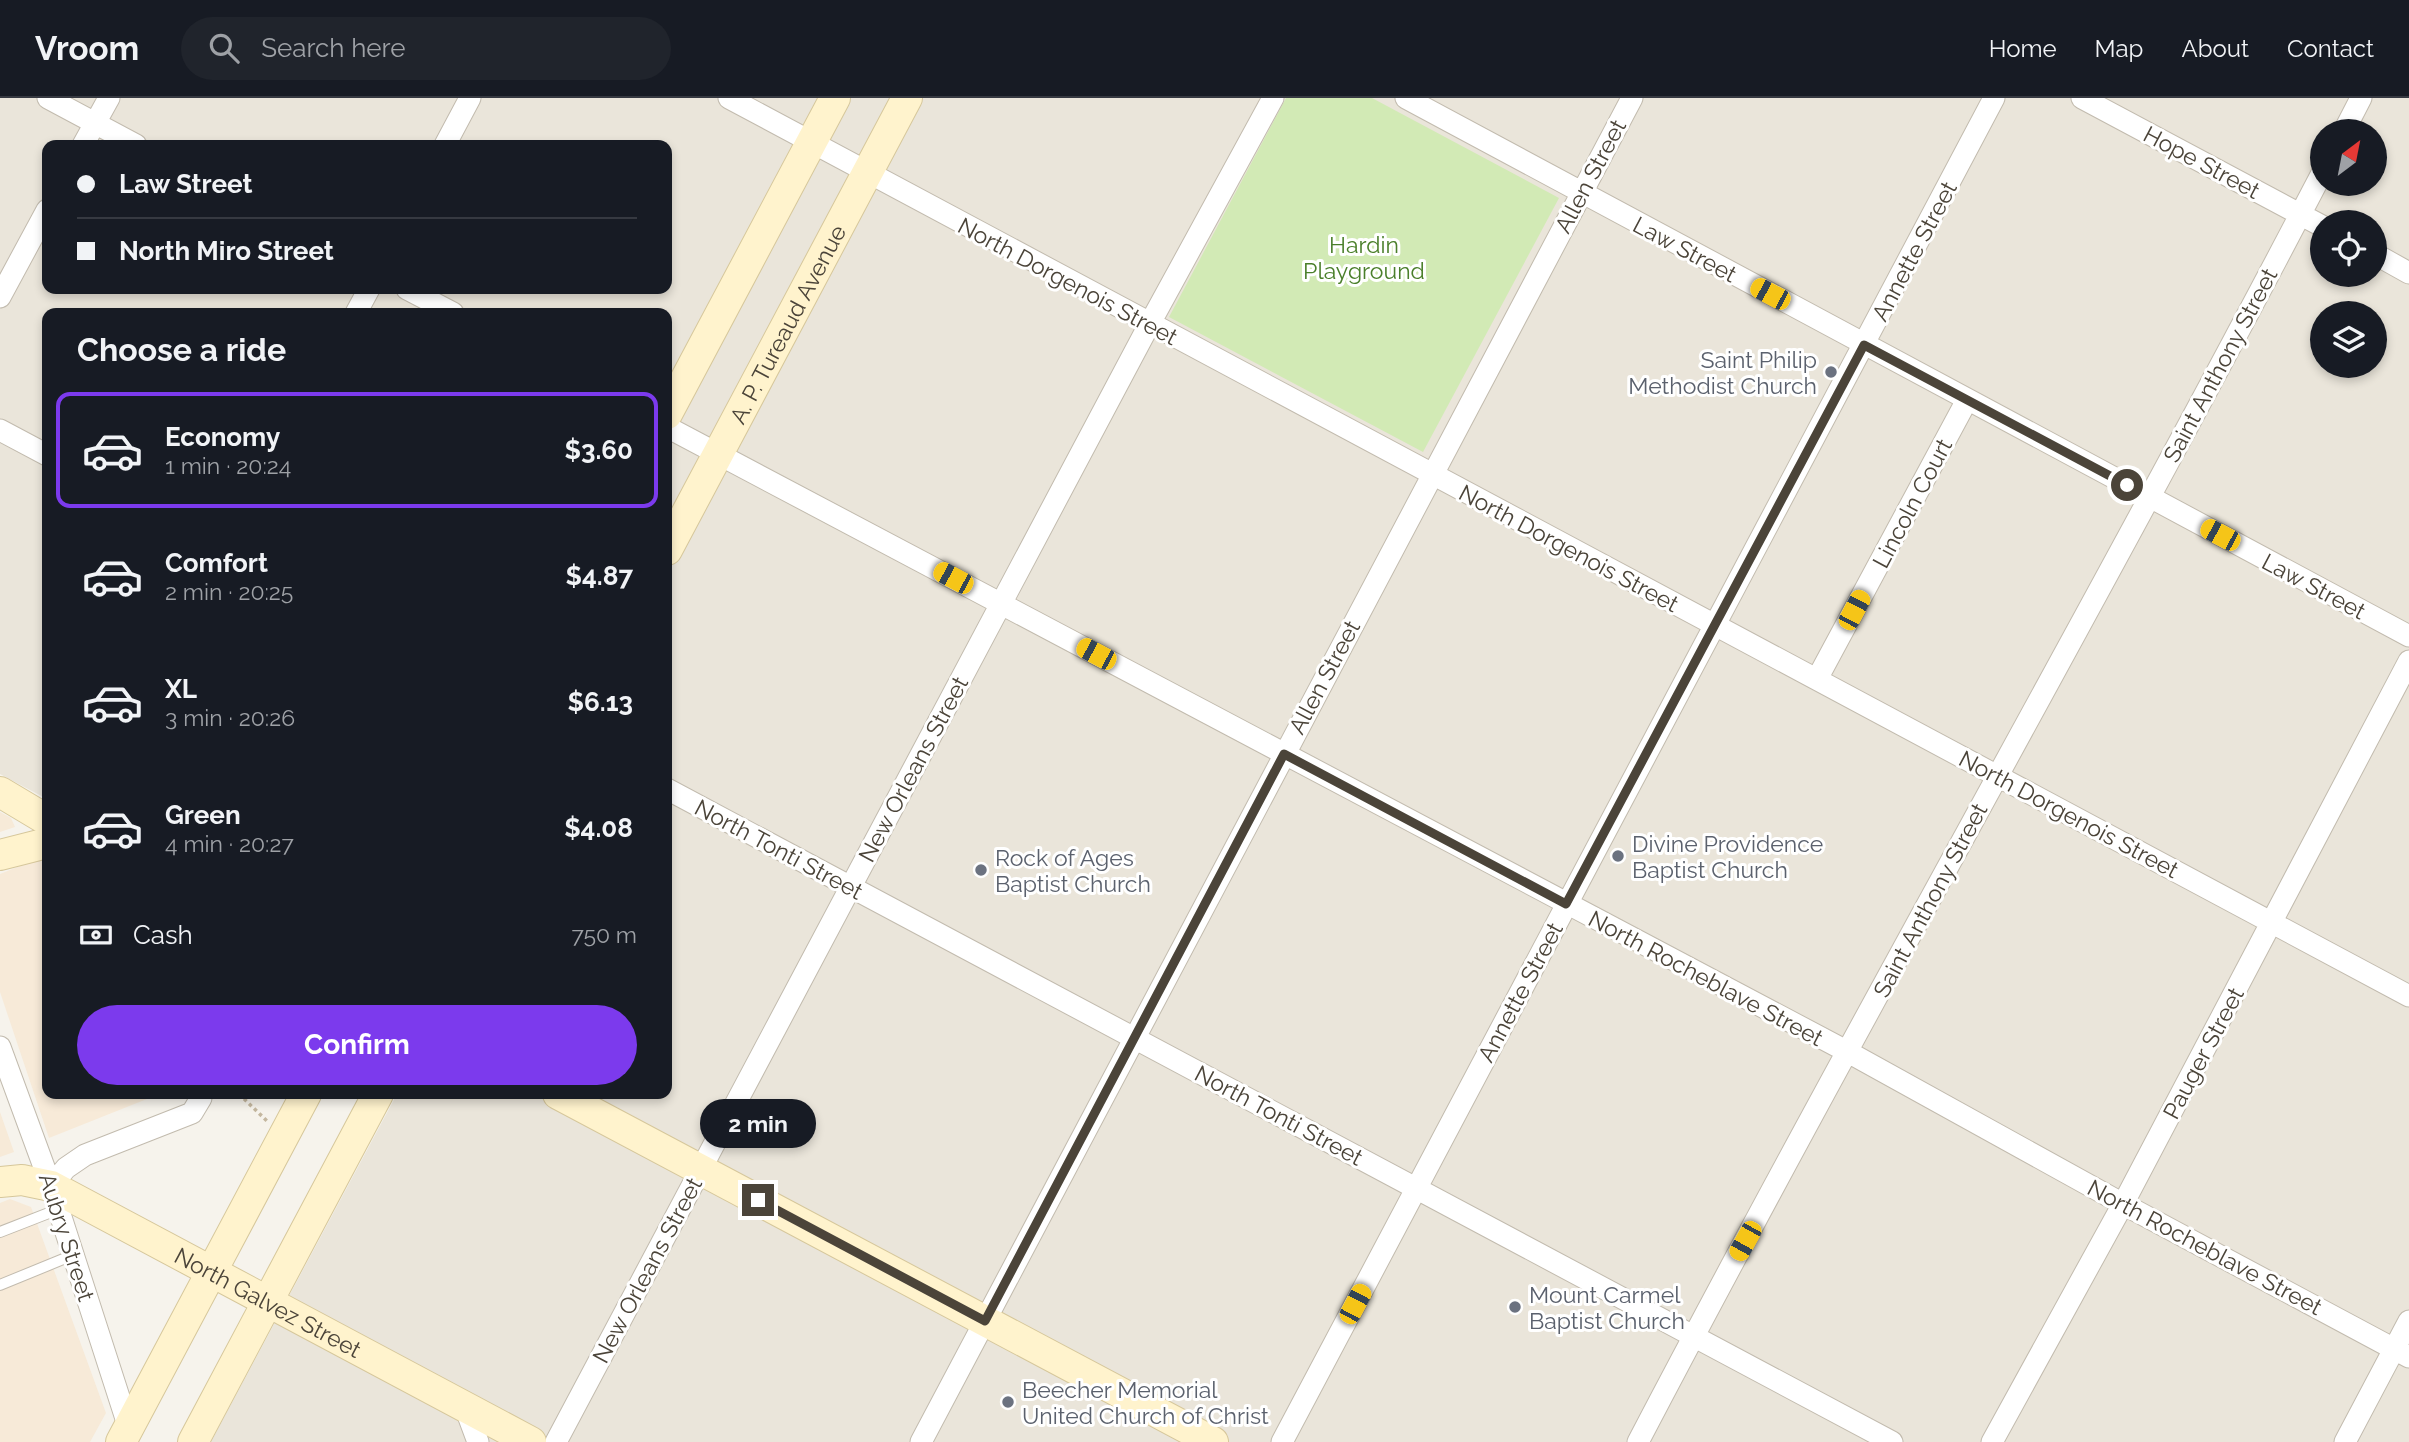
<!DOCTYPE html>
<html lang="en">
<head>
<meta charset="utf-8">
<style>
	:root { --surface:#171b24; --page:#20242c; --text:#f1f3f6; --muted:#9ea1a6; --line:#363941; --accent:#7c3aed }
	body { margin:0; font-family:Raleway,sans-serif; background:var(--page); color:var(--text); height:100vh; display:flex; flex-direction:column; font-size:26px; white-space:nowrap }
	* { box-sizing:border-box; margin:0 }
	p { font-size:23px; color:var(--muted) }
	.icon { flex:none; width:38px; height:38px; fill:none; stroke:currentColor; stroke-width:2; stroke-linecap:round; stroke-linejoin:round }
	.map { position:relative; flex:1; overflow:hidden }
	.sheet { position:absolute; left:42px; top:210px; width:630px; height:791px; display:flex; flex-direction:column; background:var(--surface); border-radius:14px; box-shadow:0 4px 10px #0003 }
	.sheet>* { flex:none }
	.banner { position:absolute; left:42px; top:42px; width:630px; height:154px; border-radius:14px; box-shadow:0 4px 10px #0003; display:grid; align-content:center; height:154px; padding:0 35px; background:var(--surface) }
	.needle { width:46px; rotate:32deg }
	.tools { position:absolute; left:2310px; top:21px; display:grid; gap:14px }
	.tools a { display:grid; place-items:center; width:77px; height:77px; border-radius:50%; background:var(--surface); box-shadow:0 4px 10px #0003; font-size:35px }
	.end { position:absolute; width:32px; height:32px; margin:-16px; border:9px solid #4b4439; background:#fff; box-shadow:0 0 0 4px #fff }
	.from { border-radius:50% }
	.bubble { position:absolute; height:49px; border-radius:24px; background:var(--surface); box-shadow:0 4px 10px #0003; font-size:23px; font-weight:700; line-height:49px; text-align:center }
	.car { position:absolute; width:21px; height:42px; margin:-21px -10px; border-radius:9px; box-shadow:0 0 5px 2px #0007; background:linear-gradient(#f5c518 24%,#345 0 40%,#f5c518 0 76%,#345 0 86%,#f5c518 0) }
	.banner b { display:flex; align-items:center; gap:24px; height:66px; font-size:26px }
	.banner b+b { border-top:2px solid var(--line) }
	.banner i { width:18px; height:18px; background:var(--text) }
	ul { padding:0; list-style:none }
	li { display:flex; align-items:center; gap:21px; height:116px; margin:0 14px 10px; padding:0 21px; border:4px solid transparent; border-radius:14px }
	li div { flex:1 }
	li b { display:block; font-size:26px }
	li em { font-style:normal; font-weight:700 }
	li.selected { border-color:var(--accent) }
	li>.icon { width:63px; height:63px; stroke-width:1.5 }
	h2 { padding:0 35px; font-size:32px; line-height:84px }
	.pay { display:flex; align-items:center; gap:18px; height:77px; padding:0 35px; font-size:26px }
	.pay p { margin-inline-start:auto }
	.action { display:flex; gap:14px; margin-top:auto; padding:14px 35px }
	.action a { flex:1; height:80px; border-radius:42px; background:var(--accent); color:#fff; font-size:28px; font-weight:700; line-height:80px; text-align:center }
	header { display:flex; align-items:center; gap:42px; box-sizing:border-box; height:98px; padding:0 35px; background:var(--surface); border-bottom:2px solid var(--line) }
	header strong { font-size:33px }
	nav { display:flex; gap:38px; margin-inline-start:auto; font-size:24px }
	.search { width:490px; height:63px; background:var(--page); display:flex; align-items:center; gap:18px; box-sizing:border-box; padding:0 24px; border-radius:38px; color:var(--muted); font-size:26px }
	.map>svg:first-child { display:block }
	.residential { fill:#eae5da; fill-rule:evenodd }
	.commercial { fill:#f7ead8 }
	.green { fill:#d2eab5 }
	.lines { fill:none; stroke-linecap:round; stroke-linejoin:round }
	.lane-casing { stroke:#c2bbae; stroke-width:12 }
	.street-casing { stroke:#c2bbae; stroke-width:23 }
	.secondary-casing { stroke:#d6c79b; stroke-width:32 }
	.path { stroke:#c4b79f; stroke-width:3.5; stroke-dasharray:3.5 3.5; stroke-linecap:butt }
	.lane { stroke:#fff; stroke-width:10 }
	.street { stroke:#fff; stroke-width:21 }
	.secondary { stroke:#fff3cd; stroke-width:30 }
	.route { stroke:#4b4439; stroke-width:9 }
	.worship-dot { fill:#6b7280; stroke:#fff; stroke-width:2.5 }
	.labels { text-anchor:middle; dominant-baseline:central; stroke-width:6; stroke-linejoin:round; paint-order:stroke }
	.street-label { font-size:23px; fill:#4b4439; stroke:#fff }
	.park-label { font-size:23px; fill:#4a7f2a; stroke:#fff }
	.worship-label { font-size:23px; fill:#5b616d; stroke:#fff; text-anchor:start }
</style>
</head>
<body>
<header>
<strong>Vroom</strong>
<div class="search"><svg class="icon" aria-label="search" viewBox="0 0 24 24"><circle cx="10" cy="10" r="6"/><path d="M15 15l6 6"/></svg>Search here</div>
<nav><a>Home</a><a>Map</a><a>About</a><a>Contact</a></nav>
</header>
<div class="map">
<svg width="2409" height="1344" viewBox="0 0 2409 1344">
	<rect width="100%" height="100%" fill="#f6f3ec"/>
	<!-- residential -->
	<path class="residential" d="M0 0H2409V1344H211L397 996H667V215H47V701L0 676ZM2322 33H2375V86H2322ZM47 47H667V191H47ZM2322 124H2375V177H2322ZM2322 215H2375V268H2322Z"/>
	<!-- commercial -->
	<path class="commercial" d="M0 714 11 720 15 729 0 734Z
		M47 757V996H151L152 999 49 1040 0 894V776Z
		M0 1014 14 1054 0 1059Z
		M10 1101 31 1109 106 1315 90 1344H0V1105Z"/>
	<!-- green -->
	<path class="green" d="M1286 0H1372L1559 100 1423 354 1169 219Z"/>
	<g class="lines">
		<defs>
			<path id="lane" d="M0 1134 59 1111
				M0 1187 73 1157"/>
			<path id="street" d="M48 0 136 47
				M729 0 2409 898
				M1406 0 2409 538
				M2082 0 2322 128
				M2344 33 2361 0
				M83 47 109 0
				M445 47 470 0
				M2375 156 2409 175
				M407 191 453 215
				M0 199 47 112
				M356 215 369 191
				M667 329 1848 954 2123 1106 2409 1259
				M0 332 47 357
				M1817 581 1967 302
				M667 691 1892 1344
				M0 949 51 1088 129 1330
				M51 1088 66 1070 85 1057 192 1015 201 1000
				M465 1309 478 1344
				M556 1344 1149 227 1273 0
				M921 1344 1632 0
				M1282 1344 1994 0
				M1638 1344C1861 918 2100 501 2322 75
				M1992 1344 2123 1106 2409 563
				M2345 1344 2409 1223"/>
			<g id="secondary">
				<path d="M667 316 835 0"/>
				<path id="s1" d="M667 452 907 0"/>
				<path d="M0 694 47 722"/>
				<path d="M0 757 47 745"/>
				<path d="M558 996 1213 1344"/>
				<path id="s2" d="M0 1084 22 1082 51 1088 531 1344"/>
				<path d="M121 1344 306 996"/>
				<path d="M193 1344 378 996"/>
			</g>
		</defs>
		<!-- lane casing -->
		<use href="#lane" class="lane-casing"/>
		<!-- street casing -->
		<use href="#street" class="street-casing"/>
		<!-- secondary casing -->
		<use href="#secondary" class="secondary-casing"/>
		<!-- path -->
		<path class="path" d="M239 996 267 1023"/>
		<!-- lane -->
		<use href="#lane" class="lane"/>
		<!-- street -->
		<use href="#street" class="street"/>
		<!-- secondary -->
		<use href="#secondary" class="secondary"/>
	</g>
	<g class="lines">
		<!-- route -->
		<path class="route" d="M758 1102 985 1223 1284 656 1566 806 1864 247 2127 387"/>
	</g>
	<!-- markers -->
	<g class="worship-dot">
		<circle cx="1831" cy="274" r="7"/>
		<circle cx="1618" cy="758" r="7"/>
		<circle cx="981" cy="772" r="7"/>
		<circle cx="1515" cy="1209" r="7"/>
		<circle cx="1008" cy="1304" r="7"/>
	</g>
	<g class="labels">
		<!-- street labels -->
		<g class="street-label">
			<text transform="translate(2202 64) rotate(28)">Hope Street</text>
			<text transform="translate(1590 78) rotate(-62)">Allen Street</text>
			<text transform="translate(1685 151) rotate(28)">Law Street</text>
			<text transform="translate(1914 153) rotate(-62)">Annette Street</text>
			<text transform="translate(1068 183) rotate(28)">North Dorgenois Street</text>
			<text stroke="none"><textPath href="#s1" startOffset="256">A. P. Tureaud Avenue</textPath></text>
			<text transform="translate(2220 267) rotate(-62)">Saint Anthony Street</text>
			<text transform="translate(1912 405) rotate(-62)">Lincoln Court</text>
			<text transform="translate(1569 450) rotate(28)">North Dorgenois Street</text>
			<text transform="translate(2314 488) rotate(28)">Law Street</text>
			<text transform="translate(1324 579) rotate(-62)">Allen Street</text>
			<text transform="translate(913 671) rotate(-62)">New Orleans Street</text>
			<text transform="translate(2069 716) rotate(28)">North Dorgenois Street</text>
			<text transform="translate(779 751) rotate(28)">North Tonti Street</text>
			<text transform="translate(1930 802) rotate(-62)">Saint Anthony Street</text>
			<text transform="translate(1706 880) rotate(28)">North Rocheblave Street</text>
			<text transform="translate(1520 894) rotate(-62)">Annette Street</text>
			<text transform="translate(2203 955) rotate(-62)">Pauger Street</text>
			<text transform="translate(1279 1017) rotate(28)">North Tonti Street</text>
			<text transform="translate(67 1139) rotate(72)">Aubry Street</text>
			<text transform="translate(2205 1149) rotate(28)">North Rocheblave Street</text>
			<text transform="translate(647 1172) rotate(-62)">New Orleans Street</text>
			<text stroke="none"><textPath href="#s2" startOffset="298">North Galvez Street</textPath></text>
		</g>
		<!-- park labels -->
		<g class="park-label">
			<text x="1364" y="146">Hardin<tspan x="1364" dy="26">Playground</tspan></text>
		</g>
		<!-- worship labels -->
		<g class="worship-label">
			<text x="1817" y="261" text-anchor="end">Saint Philip<tspan x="1817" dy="26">Methodist Church</tspan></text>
			<text x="1632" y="745">Divine Providence<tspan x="1632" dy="26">Baptist Church</tspan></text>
			<text x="995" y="759">Rock of Ages<tspan x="995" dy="26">Baptist Church</tspan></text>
			<text x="1529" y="1196">Mount Carmel<tspan x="1529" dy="26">Baptist Church</tspan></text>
			<text x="1022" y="1291">Beecher Memorial<tspan x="1022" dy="26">United Church of Christ</tspan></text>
		</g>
	</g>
</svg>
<div class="tools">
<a><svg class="needle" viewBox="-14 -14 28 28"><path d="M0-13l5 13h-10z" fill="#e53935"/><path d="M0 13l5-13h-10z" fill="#9ea1a6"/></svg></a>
<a><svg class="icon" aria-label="locate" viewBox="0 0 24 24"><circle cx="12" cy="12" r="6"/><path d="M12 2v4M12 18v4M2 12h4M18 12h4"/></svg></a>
<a><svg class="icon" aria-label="layers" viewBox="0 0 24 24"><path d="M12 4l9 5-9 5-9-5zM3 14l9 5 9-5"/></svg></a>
</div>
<i class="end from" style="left:2127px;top:387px"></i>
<i class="end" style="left:758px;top:1102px"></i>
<div class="bubble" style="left:700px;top:1001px;width:116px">2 min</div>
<i class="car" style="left:1770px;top:196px;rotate:298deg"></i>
<i class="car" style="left:2220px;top:437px;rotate:298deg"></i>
<i class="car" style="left:953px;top:480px;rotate:298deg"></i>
<i class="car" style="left:1854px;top:512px;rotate:28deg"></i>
<i class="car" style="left:1096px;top:556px;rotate:298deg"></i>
<i class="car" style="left:1745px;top:1143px;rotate:209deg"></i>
<i class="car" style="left:1355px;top:1206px;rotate:28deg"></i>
<div class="banner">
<b><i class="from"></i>Law Street</b>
<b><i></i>North Miro Street</b>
</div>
<section class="sheet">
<h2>Choose a ride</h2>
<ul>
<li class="selected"><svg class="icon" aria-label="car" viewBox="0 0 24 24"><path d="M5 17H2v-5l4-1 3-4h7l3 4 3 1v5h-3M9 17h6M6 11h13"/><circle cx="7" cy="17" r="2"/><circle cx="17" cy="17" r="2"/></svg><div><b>Economy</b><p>1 min · 20:24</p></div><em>$3.60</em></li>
<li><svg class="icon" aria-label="car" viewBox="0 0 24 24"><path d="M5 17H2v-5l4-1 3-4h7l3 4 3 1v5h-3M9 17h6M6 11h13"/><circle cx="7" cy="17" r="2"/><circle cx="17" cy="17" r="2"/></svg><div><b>Comfort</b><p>2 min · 20:25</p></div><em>$4.87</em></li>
<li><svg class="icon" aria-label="car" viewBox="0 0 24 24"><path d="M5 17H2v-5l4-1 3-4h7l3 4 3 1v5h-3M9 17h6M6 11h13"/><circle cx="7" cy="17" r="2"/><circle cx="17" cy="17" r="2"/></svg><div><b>XL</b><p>3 min · 20:26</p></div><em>$6.13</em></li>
<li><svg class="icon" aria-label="car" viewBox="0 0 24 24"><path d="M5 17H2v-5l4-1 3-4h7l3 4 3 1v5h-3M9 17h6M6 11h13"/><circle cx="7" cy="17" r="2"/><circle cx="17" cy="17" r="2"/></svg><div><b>Green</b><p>4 min · 20:27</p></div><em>$4.08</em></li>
</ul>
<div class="pay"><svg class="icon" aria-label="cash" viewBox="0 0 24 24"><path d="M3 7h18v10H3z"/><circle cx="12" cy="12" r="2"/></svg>Cash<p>750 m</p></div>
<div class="action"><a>Confirm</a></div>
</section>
</div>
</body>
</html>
